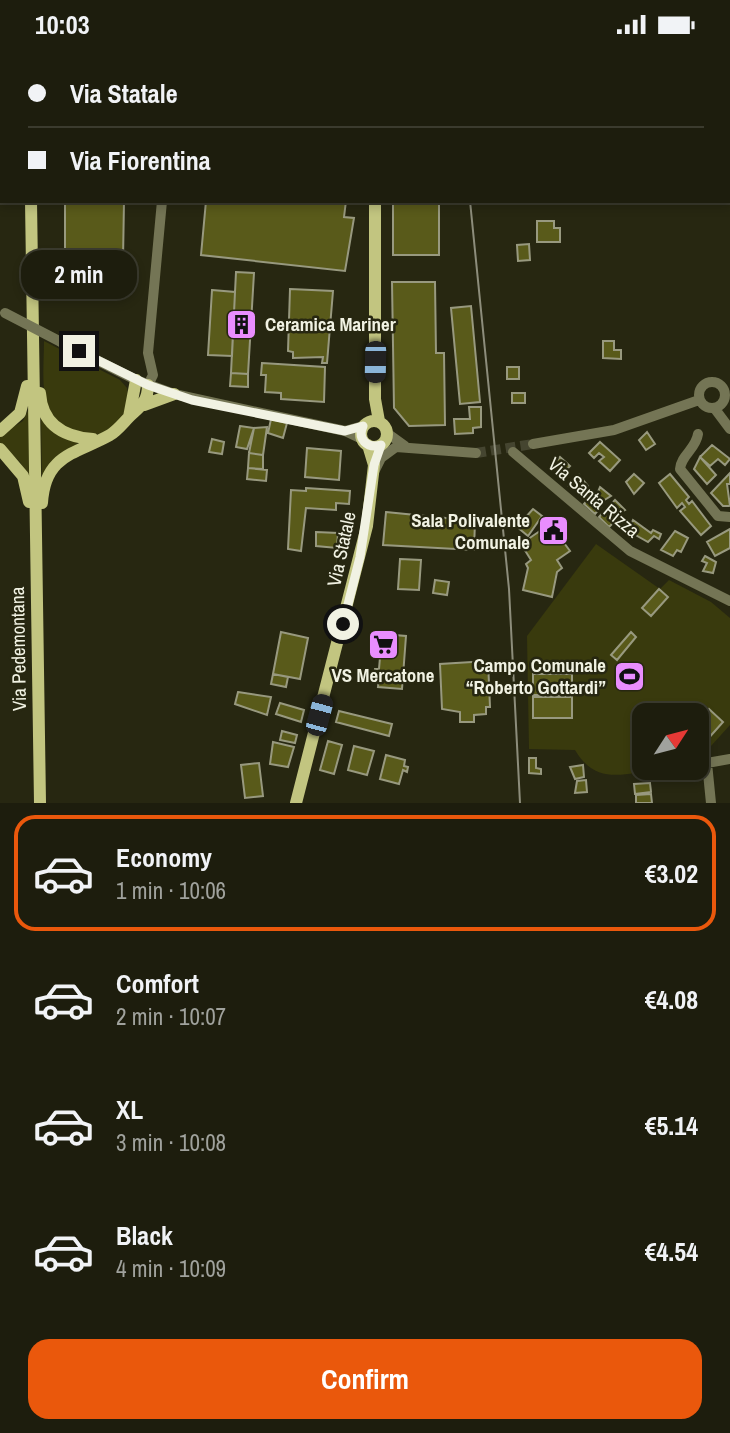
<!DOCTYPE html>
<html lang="en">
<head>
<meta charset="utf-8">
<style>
	:root { --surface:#1d1d0d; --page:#252616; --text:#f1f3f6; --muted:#a0a29d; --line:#3b3b2e; --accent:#ea580c }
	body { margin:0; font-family:"Archivo Narrow",sans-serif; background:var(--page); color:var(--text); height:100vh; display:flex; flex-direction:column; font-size:26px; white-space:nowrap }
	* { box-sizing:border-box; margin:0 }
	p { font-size:23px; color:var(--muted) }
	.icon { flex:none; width:38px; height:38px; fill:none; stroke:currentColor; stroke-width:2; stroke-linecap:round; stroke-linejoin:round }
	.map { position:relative; height:754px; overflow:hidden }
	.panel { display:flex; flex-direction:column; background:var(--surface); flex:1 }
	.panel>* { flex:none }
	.guide { position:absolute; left:0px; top:0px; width:732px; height:154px; box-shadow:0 4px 10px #0003,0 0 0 2px var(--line); display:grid; align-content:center; height:154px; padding:0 28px; background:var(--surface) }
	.needle { width:46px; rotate:54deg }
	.buttons { position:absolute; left:632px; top:654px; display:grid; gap:14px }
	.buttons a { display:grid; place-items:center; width:77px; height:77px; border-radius:14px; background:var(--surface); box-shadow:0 4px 10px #0003,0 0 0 2px var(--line); font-size:35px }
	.end { position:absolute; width:32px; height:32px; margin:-16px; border:9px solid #f1f2e3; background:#111; box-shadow:0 0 0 4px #111 }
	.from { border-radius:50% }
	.bubble { position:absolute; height:49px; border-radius:21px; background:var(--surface); box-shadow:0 4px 10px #0003,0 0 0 2px var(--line); font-size:23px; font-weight:800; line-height:49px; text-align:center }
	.car { position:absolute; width:21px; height:42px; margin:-21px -10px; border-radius:9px; box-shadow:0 0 5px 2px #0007; background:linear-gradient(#222 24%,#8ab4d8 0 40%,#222 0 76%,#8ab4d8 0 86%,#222 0) }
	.guide b { display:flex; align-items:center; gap:24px; height:66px; font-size:26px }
	.guide b+b { border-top:2px solid var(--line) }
	.guide i { width:18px; height:18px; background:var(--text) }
	ul { padding:12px 0 0; list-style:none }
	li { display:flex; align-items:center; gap:21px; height:116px; margin:0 14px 10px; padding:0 14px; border:4px solid transparent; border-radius:21px }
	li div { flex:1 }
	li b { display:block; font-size:26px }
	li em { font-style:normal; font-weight:800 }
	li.on { border-color:var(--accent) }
	li>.icon { width:63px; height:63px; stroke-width:1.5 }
	.primary-button { display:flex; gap:14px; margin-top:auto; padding:14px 28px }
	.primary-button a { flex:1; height:80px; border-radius:21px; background:var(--accent); color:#fff; font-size:28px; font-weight:800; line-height:80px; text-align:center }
	.status { display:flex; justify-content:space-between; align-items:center; height:49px; padding:0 35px; background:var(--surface); direction:ltr }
	.status svg { height:19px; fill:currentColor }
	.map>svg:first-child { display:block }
	.green { fill:#393a0d }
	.building { fill:#595a1a; stroke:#98997f; stroke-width:2 }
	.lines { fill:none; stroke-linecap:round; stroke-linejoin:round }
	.minor-tunnel { stroke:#454530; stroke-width:10; stroke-dasharray:10 5; stroke-linecap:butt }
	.minor { stroke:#747555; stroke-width:10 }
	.major { stroke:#c2c580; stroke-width:12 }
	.rail { stroke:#8d8d7b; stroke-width:2 }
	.minor-bridge { stroke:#747555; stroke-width:10 }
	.route { stroke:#f1f2e3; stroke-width:9 }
	.labels { text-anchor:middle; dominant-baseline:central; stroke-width:5; stroke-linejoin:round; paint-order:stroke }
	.poi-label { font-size:19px; font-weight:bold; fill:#f1f2e3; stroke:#272711; text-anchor:end }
	.street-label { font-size:19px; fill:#f1f2e3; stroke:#272711 }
</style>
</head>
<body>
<div class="status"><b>10:03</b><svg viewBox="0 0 49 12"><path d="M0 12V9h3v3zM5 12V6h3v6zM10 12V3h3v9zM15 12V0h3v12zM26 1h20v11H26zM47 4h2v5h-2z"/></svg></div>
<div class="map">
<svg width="730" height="754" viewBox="0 0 730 754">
	<rect width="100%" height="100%" fill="#272711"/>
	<!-- green -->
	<path class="green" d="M44 292 120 331 127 339 130 354C126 361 122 372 115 377 89 398 50 378 45 347 42 330 44 310 44 292Z
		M29 359 30 432 20 413 0 395V386L23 372Z
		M41 365 81 392 57 409 42 436Z
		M596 495 660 540 669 531 711 553 730 569V676L701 708H697L696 667H644V719L657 721C622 725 596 736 575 701L529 700 527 587Z"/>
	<!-- building -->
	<path class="building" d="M277 0H361V2H277Z
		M65 152H124L123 211H119V229L80 228 81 225 65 220Z
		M206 152H346L344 168 354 169 345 222 201 206Z
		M393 152H439V206H393Z
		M537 172H554V179H560V193H537Z
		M529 195 530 211 518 212 517 196Z
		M236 223 254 224 248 325 231 324Z
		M392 233H435L436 304H444L445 376 409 377 394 359Z
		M290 240 333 242 327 314H322L323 308 293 309V303L288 302Z
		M212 241 235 243 232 307 208 306Z
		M471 257 480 353 460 355 451 259Z
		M603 292H614V301H621V310L603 309Z
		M262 314 325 318 324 353 281 350V344L265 343 266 326H261Z
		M507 318H519V330H507Z
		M231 324 248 325V338L230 337Z
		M512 344H525V354H512Z
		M469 358H481V378L473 379V384L455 385 454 370H470Z
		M271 370 287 374 283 389 268 384Z
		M240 377 254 379 247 400 236 398Z
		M267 378 263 406 249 404 254 379Z
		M647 383 655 395 646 401 639 391Z
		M212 390 224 393 222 405 209 403Z
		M600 393 620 411 610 422 599 412 604 408 599 404 594 409 589 404Z
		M712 396 730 410 725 416 718 410 710 417 700 408Z
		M307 399 341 402 339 431 305 428Z
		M249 404 263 406V420L248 419Z
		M560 408 570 417 560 427 551 418Z
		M700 408 716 426 707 435 694 420Z
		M248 419 267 421 266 432 247 430Z
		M730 424V435H727L730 457H723L711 444Z
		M634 425 644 434 634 445 626 433Z
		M670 425 689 448 686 451 689 455 692 452 711 477 701 486 680 462 685 458 682 454 677 459 659 434Z
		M579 426 588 437 582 444 569 437Z
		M600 438 611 447 598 455 601 458 595 465 584 455 591 447 595 450Z
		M306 439 350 442 349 455 336 454V461L306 459 301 502 288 500 291 441 306 442Z
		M615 451 625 461 613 468 616 471 609 478 599 468 605 461 609 464 613 460 610 456Z
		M533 460 542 467 528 487 517 478Z
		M386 463 475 472 474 501 383 496Z
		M633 471 651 484 653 481 661 485 659 490 654 487 648 493 632 484 636 478 631 475Z
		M550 475 570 502 557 511 562 519 557 523 552 548 523 541 528 519 526 515 531 511 521 495Z
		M730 480V499L715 507 707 493Z
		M675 482 688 489 681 503 677 501 673 507 661 501Z
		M316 483 338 484 337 499 316 497Z
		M705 507 716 513 713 524 703 522 707 514 702 512Z
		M400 510 421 511 419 541 398 540Z
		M435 531 449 533 447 546 433 544Z
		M659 540 668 548 651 567 642 559Z
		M281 583 308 589 300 630 273 625Z
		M631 583 636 588 617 611 611 606Z
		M382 585 406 587 402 640 378 638 379 629H374L375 620H379Z
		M488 612 490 658H486V665L474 666V673H460V663L442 660 440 615Z
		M273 625 288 628 286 638 271 635Z
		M533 625H572V646H533Z
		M238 643 271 648 267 666 235 655Z
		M533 648H572V669H533Z
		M280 654 304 661 301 673 276 665Z
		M709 660 723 673 698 701 696 674Z
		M339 662 392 675 389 687 336 673Z
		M282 682 297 686 295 694 280 691Z
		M328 692 342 696 334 725 320 721Z
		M273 693 294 698 288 718 270 715Z
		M354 697 374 702 367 726 348 721Z
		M386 706 405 711 404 717 408 718 407 723 403 721 399 735 380 730Z
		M529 709H536V719L541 720V725L529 724Z
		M259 714 263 747 245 749 241 716Z
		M583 716 584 728 575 730 570 718Z
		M586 731 587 743 575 744 577 732Z
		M650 734 651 743 635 745 634 735Z
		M651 745 652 754H636V746Z"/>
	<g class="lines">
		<!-- minor-tunnel -->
		<path class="minor-tunnel" d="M476 404 533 395"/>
		<!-- minor -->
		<path class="minor" d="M142 2V0
			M61 293 136 331 174 345 345 382 362 390
			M699 346a13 13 0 1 1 26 0a13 13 0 1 1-26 0Z
			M148 336 153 326 148 304 162 152
			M715 360 730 380
			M345 382 363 377
			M387 384 405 397
			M698 385C696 400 681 406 680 420L718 467 730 468
			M533 395 614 381 699 351
			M513 403 630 502 730 552
			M374 423 381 409 396 398 476 404
			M711 754 707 714 730 710"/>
		<!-- major -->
		<path class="major" d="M30 0V2
			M374 0V2
			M31 152 40 754
			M375 152V350L379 372
			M40 344C42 376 64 388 93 390
			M144 356 174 345
			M129 368 136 331
			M361 385a13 13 0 1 1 26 0a13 13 0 1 1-26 0Z
			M0 382 20 364 27 337
			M0 400 23 427 29 453
			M42 454C45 405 76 405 110 386 118 381 123 374 130 367 141 357 148 352 148 336
			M296 754 367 477 374 416 368 396"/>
		<!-- rail -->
		<path class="rail" d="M453 0 454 2
			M470 152 509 540 520 754"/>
		<!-- minor-bridge -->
		<path class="minor-bridge" d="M5 264 61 293"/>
	</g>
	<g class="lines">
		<!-- route -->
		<path class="route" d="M79 302 148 336 192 351 345 382 363 377C357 390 367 400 381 396L374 416 360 508 343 575"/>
	</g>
	<!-- icons -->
	<defs>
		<symbol id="building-square" viewBox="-11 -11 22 22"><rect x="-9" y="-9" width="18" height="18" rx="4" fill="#e98dfe" stroke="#272711"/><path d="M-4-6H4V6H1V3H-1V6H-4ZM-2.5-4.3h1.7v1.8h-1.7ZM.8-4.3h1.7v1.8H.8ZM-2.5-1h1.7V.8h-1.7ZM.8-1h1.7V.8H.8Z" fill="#111"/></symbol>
		<symbol id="civic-square" viewBox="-11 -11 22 22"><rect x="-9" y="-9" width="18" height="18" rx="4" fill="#e98dfe" stroke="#272711"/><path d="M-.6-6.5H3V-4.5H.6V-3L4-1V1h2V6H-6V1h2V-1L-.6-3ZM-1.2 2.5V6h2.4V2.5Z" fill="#111"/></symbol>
		<symbol id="supermarket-square" viewBox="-11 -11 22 22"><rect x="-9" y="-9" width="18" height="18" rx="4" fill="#e98dfe" stroke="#272711"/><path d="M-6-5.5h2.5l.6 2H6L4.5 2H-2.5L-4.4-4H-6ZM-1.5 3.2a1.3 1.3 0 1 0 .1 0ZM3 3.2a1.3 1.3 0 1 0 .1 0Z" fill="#111"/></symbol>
		<symbol id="stadium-square" viewBox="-11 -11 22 22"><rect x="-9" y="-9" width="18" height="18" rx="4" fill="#e98dfe" stroke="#272711"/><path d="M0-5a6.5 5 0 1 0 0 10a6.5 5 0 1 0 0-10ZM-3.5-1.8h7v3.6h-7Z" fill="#111"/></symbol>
	</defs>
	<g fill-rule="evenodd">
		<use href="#building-square" x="224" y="258" width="35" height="35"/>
		<use href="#civic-square" x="536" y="464" width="35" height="35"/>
		<use href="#supermarket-square" x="366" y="578" width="35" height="35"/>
		<use href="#stadium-square" x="612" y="610" width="35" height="35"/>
	</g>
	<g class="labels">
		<!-- poi labels -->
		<g class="poi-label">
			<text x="265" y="275" text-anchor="start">Ceramica Mariner</text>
			<text x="530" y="471">Sala Polivalente<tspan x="530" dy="22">Comunale</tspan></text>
			<text x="606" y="616">Campo Comunale<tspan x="606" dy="22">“Roberto Gottardi”</tspan></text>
			<text x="383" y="626" text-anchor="middle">VS Mercatone</text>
		</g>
		<!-- street labels -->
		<g class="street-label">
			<text transform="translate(594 448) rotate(40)">Via Santa Rizza</text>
			<text transform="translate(341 500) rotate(-78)">Via Statale</text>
			<text transform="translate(18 600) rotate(-91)">Via Pedemontana</text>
		</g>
	</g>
</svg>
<div class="buttons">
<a><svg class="needle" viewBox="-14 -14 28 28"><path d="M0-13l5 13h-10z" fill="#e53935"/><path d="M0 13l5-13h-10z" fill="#a0a29d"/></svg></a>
</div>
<i class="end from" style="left:343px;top:575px"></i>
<i class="end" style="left:79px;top:302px"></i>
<div class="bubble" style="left:21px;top:201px;width:116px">2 min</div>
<i class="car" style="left:375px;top:313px;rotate:181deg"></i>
<i class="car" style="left:319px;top:666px;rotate:15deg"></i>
<div class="guide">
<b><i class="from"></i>Via Statale</b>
<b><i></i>Via Fiorentina</b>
</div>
</div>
<section class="panel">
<ul>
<li class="on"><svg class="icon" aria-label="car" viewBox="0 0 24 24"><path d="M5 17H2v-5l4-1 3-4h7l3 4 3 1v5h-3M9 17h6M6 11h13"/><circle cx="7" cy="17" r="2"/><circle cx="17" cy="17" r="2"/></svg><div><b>Economy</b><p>1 min · 10:06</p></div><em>€3.02</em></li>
<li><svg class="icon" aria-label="car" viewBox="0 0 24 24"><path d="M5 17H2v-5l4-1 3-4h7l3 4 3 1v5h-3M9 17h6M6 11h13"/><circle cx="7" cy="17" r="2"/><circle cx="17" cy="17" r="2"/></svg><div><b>Comfort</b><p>2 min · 10:07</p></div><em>€4.08</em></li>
<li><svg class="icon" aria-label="car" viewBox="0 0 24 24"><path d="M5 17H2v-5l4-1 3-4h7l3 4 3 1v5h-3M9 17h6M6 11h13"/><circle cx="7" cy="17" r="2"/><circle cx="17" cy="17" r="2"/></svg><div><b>XL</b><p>3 min · 10:08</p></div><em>€5.14</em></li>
<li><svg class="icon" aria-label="car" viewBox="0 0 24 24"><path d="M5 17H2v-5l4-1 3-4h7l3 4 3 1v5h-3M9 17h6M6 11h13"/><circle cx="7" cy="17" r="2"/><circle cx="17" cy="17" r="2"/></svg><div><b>Black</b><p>4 min · 10:09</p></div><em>€4.54</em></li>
</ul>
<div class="primary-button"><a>Confirm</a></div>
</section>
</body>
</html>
